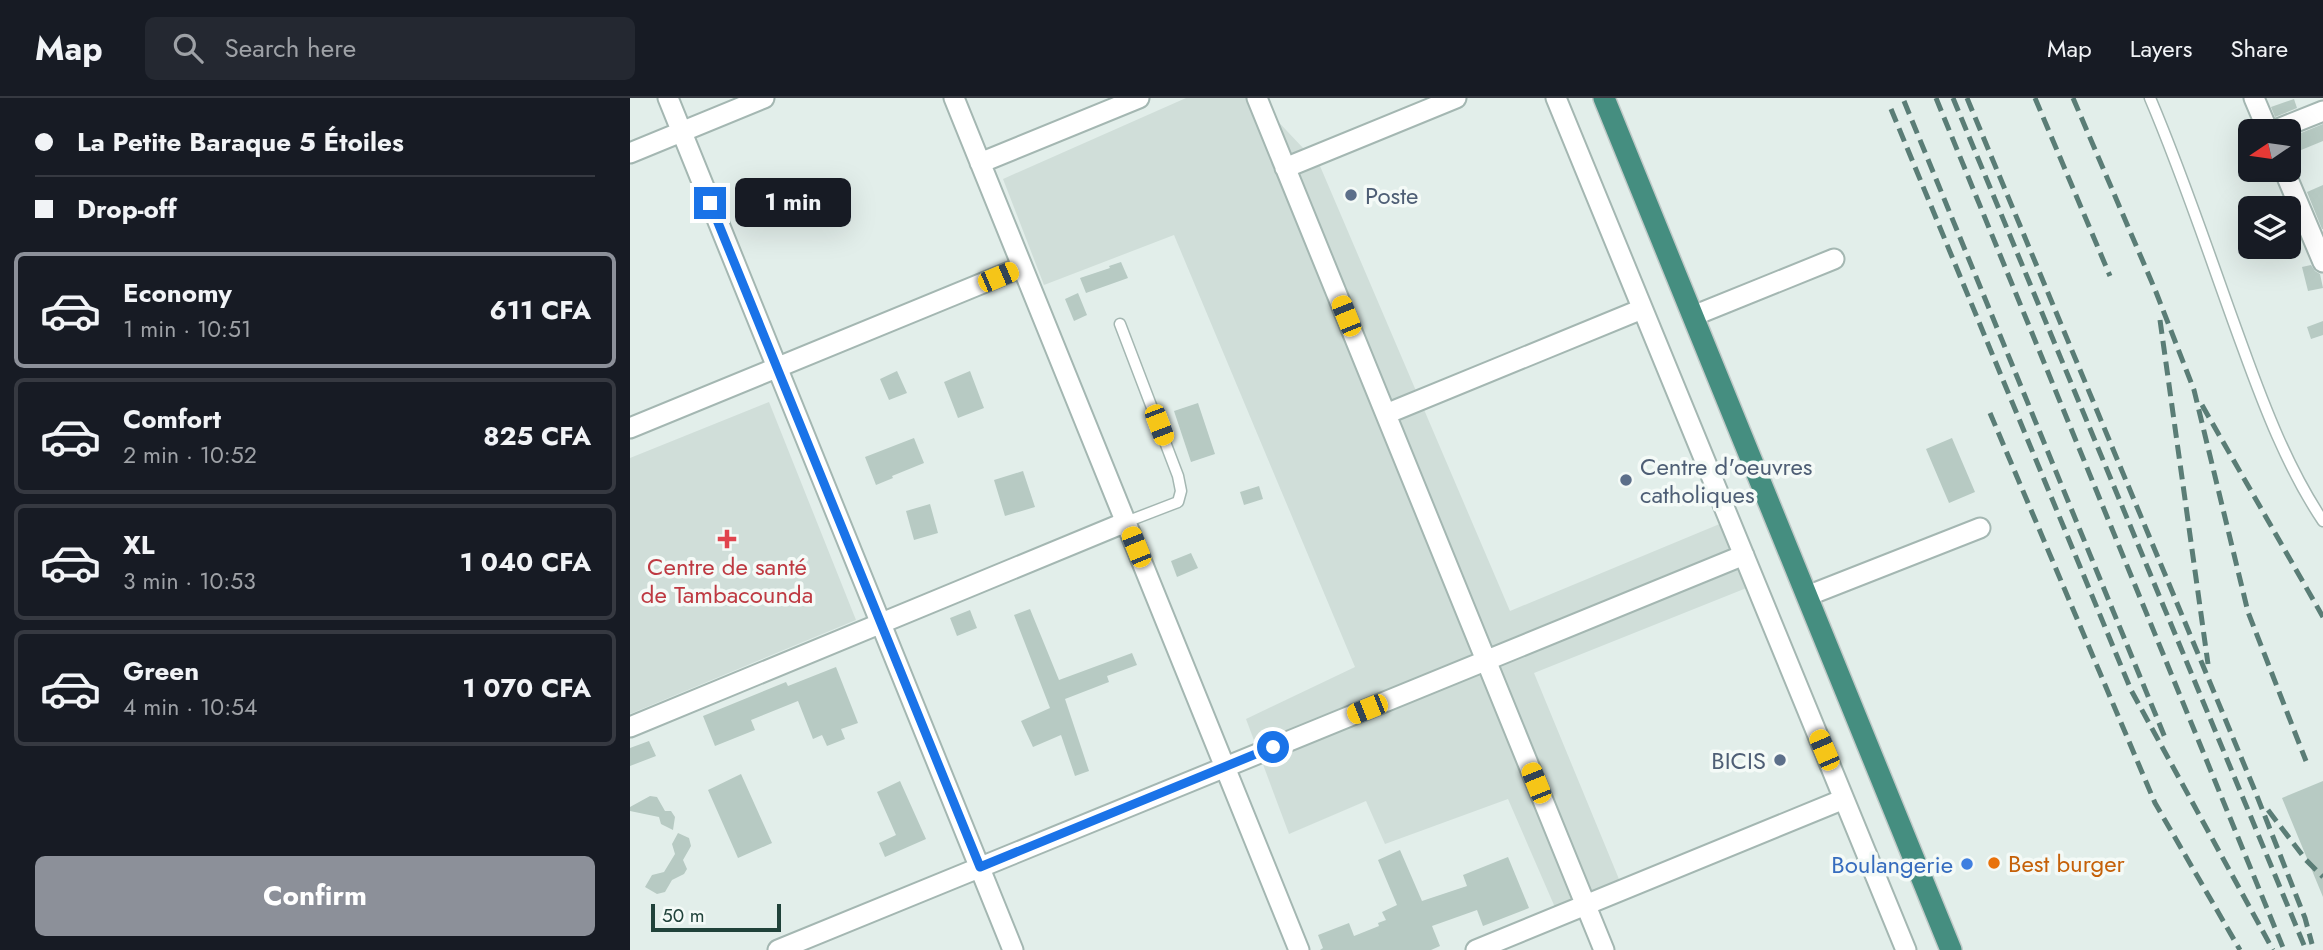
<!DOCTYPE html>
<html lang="en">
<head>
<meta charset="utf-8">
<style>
	:root { --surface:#171b24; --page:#242831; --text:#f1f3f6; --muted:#9ea1a6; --line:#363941; --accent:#8c9099 }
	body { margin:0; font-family:Jost,sans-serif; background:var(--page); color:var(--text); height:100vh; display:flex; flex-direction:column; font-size:26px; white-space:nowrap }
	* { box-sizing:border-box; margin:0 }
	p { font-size:23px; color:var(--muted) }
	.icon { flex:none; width:38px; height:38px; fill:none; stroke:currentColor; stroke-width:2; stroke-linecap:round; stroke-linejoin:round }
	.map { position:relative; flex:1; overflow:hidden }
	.drawer { display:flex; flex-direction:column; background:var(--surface); width:630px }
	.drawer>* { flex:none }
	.top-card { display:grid; align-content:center; height:154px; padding:0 35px; background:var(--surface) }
	.needle { width:46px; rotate:257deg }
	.controls { position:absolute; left:1608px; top:21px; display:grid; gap:14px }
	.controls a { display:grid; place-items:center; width:63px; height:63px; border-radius:10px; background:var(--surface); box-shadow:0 7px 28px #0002; font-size:35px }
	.scale { position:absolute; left:21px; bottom:18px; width:130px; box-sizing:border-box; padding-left:7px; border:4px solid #20423a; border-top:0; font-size:19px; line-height:24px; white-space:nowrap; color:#20423a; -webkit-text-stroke:5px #f4faf7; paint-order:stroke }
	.end { position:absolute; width:32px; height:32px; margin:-16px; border:9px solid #1a73e8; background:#fff; box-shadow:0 0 0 4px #fff }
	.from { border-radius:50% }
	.bubble { position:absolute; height:49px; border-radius:10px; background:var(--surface); box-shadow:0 7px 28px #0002; font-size:23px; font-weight:700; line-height:49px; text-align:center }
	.car { position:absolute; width:21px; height:42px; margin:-21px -10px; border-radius:9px; box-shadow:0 0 5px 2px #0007; background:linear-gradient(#f5c518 24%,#345 0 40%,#f5c518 0 76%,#345 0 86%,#f5c518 0) }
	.top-card b { display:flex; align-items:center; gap:24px; height:66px; font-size:26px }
	.top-card b+b { border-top:2px solid var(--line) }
	.top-card i { width:18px; height:18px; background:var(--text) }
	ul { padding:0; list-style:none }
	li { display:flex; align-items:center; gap:21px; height:116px; margin:0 14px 10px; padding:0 21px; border:4px solid var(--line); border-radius:10px }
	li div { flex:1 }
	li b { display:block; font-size:26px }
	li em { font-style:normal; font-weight:700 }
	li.selected { border-color:var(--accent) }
	li>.icon { width:63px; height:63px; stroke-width:1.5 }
	.action { display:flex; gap:14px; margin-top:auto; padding:14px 35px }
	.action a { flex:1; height:80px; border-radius:10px; background:var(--accent); color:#fff; font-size:28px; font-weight:700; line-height:80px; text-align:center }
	header { display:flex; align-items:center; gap:42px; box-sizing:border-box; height:98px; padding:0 35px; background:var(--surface); border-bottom:2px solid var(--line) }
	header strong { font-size:33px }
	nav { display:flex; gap:38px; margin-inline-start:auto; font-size:24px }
	.search { width:490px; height:63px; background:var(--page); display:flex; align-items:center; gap:18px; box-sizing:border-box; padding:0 24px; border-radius:10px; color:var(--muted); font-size:26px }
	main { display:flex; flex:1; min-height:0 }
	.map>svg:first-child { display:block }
	.built { fill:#d0ded9 }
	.building { fill:#b7cac3 }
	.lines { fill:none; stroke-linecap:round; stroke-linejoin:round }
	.service-casing { stroke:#a4b7b2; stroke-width:13 }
	.minor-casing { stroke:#a4b7b2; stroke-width:23 }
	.trunk-casing { stroke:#c1cac8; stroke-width:24 }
	.service { stroke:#fff; stroke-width:10 }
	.minor { stroke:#fff; stroke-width:19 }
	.trunk { stroke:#458e80; stroke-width:21 }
	.rail { stroke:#5a7d76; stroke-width:5; stroke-dasharray:14 7; stroke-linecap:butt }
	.route { stroke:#1a73e8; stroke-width:9 }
	.service-dot { fill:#5c6f8a; stroke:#f4faf7; stroke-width:2.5 }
	.health-dot { fill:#e0444e; stroke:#f4faf7; stroke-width:2.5 }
	.food-dot { fill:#e8710a; stroke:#f4faf7; stroke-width:2.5 }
	.shop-dot { fill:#3f7fe0; stroke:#f4faf7; stroke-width:2.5 }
	.labels { text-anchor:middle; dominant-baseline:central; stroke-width:7; stroke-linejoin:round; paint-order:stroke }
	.service-label { font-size:24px; fill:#4e5e75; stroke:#f4faf7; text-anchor:start }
	.health-label { font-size:24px; fill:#be3a42; stroke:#f4faf7 }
	.food-label { font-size:24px; fill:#c56008; stroke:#f4faf7; text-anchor:start }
	.shop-label { font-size:24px; fill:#366cbe; stroke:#f4faf7; text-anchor:end }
</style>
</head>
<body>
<header>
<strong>Map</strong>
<div class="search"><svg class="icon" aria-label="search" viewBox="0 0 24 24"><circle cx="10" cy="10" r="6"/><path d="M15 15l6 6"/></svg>Search here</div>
<nav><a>Map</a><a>Layers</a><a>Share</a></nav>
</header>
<main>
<section class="drawer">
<div class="top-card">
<b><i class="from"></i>La Petite Baraque 5 Étoiles</b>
<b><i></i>Drop-off</b>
</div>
<ul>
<li class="selected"><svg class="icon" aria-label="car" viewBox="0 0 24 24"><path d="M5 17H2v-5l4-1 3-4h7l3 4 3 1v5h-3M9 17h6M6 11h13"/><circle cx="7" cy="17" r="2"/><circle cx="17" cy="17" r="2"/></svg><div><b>Economy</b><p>1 min · 10:51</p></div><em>611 CFA</em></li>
<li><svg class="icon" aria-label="car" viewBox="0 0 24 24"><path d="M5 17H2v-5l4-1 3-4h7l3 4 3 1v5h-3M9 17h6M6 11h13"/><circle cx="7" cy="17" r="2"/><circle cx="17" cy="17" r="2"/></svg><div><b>Comfort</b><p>2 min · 10:52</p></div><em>825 CFA</em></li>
<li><svg class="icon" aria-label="car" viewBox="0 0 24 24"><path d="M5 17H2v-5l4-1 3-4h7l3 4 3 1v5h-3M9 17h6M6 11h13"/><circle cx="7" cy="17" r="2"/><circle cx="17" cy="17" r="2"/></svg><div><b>XL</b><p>3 min · 10:53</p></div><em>1 040 CFA</em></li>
<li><svg class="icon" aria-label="car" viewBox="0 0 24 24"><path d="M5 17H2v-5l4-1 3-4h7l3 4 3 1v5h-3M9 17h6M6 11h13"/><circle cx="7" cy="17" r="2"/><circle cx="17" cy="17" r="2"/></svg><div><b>Green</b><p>4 min · 10:54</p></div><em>1 070 CFA</em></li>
</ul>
<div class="action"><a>Confirm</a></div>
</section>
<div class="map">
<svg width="1693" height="852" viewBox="0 0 1693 852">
	<rect width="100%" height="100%" fill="#e2eeea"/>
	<!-- built -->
	<path class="built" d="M556 0H626L690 68 880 513 1092 425 1119 489 904 575 991 786 927 814 878 701 755 746 736 703 659 736 616 621 725 569 544 137 414 187 373 81Z
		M139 304 226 522 0 616V360Z"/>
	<!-- building -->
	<path class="building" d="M1664 1 1667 10 1645 19 1641 9Z
		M1693 26V43L1659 57V40Z
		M1693 87V131H1692L1677 94Z
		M491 164 498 180 456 195 450 180 480 170 479 168Z
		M1681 167 1685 173 1690 176 1693 190 1678 193 1672 169Z
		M448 195 457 217 444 223 435 201Z
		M1693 223V237L1681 241 1677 229Z
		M267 273 277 295 259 302 250 281Z
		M340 273 354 310 328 320 314 284Z
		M568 305 585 356 561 364 544 313Z
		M284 340 294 365 262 378 263 380 246 387 235 359Z
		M1322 340 1345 394 1319 405 1296 351Z
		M393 373 405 409 375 418 364 382Z
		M629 388 633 401 614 407 610 394Z
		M300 406 308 435 284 442 276 413Z
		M561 455 568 470 547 479 541 463Z
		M400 511 429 582 502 555 507 567 477 578 479 584 435 601 459 673 445 678 431 637 403 649 391 623 420 610 384 517Z
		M340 512 347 530 327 538 320 520Z
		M206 569 228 625 211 631 215 641 197 648 192 637 183 641 168 603 121 622 125 632 85 648 73 618 156 584 158 588Z
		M19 643 26 658 0 668V650Z
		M111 676 142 745 108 760 78 692Z
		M270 683 296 741 255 759 249 745 266 737 247 694Z
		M1693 683V799L1652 700Z
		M20 698 27 699 35 713H41L45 719 43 732 31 726 29 719 0 713V709Z
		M48 735 59 740 61 748 53 762 57 771 54 776 42 782 35 794 27 796 15 789 22 777 34 774 45 756 42 746Z
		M770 752 792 803 837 788 833 777 878 759 899 810 853 828 847 812 802 828 810 848 801 852H690L693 850 688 837 719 825 724 838 749 828 748 825 756 822 752 814 767 807 748 762Z"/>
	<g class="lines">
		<defs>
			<path id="service" d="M1520 0C1555 82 1582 166 1613 250 1634 308 1658 371 1693 423
				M490 226 548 378 551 393 548 404 496 424"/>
			<path id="minor" d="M38 0 383 852
				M324 0 669 852
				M627 0 974 852
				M926 0 1276 852
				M1624 0 1638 33
				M1643 33 1693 13
				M0 55 134 0
				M350 65 509 0
				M655 70 826 0
				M1654 72 1693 164
				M1063 218 1204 161
				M756 316 1012 211
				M0 330 392 169
				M1177 498 1350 430
				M0 629 496 424
				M148 852 1114 457
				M846 852 1214 701"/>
			<path id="trunk" d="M974 0 1321 852"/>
		</defs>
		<!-- service casing -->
		<use href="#service" class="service-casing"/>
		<!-- minor casing -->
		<use href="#minor" class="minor-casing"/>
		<!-- trunk casing -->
		<use href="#trunk" class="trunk-casing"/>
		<!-- service -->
		<use href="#service" class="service"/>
		<!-- minor -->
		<use href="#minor" class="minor"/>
		<!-- trunk -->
		<use href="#trunk" class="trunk"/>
		<!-- rail -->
		<path class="rail" d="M1306 0 1654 852
			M1323 0 1676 852
			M1337 0 1623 688 1675 820 1682 846
			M1405 0 1480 178
			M1443 0 1526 194 1564 292 1618 514 1676 663
			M1274 3 1536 642
			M1261 11 1501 592 1643 852
			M1530 222 1578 566
			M1572 307 1693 519
			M1360 315 1525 705 1610 852
			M1638 712 1676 762 1693 779"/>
	</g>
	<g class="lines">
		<!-- route -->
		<path class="route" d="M80 105 350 769 643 649"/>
	</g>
	<!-- markers -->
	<g class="service-dot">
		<circle cx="721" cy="97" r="7"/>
		<circle cx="996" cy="382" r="7"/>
		<circle cx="1150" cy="662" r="7"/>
	</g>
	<path class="health-dot" d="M93.5 430.5h7v7h7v7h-7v7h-7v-7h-7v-7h7z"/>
	<circle class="food-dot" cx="1364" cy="765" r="7"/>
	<circle class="shop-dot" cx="1337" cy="766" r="7"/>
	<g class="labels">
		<!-- service labels -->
		<g class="service-label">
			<text x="735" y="97">Poste</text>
			<text x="1010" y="368">Centre d'oeuvres<tspan x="1010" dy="28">catholiques</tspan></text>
			<text x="1136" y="662" text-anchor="end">BICIS</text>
		</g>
		<!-- health labels -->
		<g class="health-label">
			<text x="97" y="468">Centre de santé<tspan x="97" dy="28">de Tambacounda</tspan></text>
		</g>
		<!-- food labels -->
		<g class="food-label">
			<text x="1378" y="765">Best burger</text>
		</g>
		<!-- shop labels -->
		<g class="shop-label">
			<text x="1323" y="766">Boulangerie</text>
		</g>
	</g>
</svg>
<div class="controls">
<a><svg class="needle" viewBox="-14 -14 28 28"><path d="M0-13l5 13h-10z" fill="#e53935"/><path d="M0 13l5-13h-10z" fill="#9ea1a6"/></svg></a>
<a><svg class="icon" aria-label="layers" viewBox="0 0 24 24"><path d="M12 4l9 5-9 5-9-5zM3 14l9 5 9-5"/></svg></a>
</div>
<div class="scale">50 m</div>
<i class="end from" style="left:643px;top:649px"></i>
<i class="end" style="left:80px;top:105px"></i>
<div class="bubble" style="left:105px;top:80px;width:116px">1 min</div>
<i class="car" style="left:368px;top:179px;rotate:67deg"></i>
<i class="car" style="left:716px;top:218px;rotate:338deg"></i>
<i class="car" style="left:529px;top:327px;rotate:159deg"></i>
<i class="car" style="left:506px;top:449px;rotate:338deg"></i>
<i class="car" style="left:737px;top:611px;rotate:248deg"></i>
<i class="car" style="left:1194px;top:652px;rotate:337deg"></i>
<i class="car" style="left:906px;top:685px;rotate:338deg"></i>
</div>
</main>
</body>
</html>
